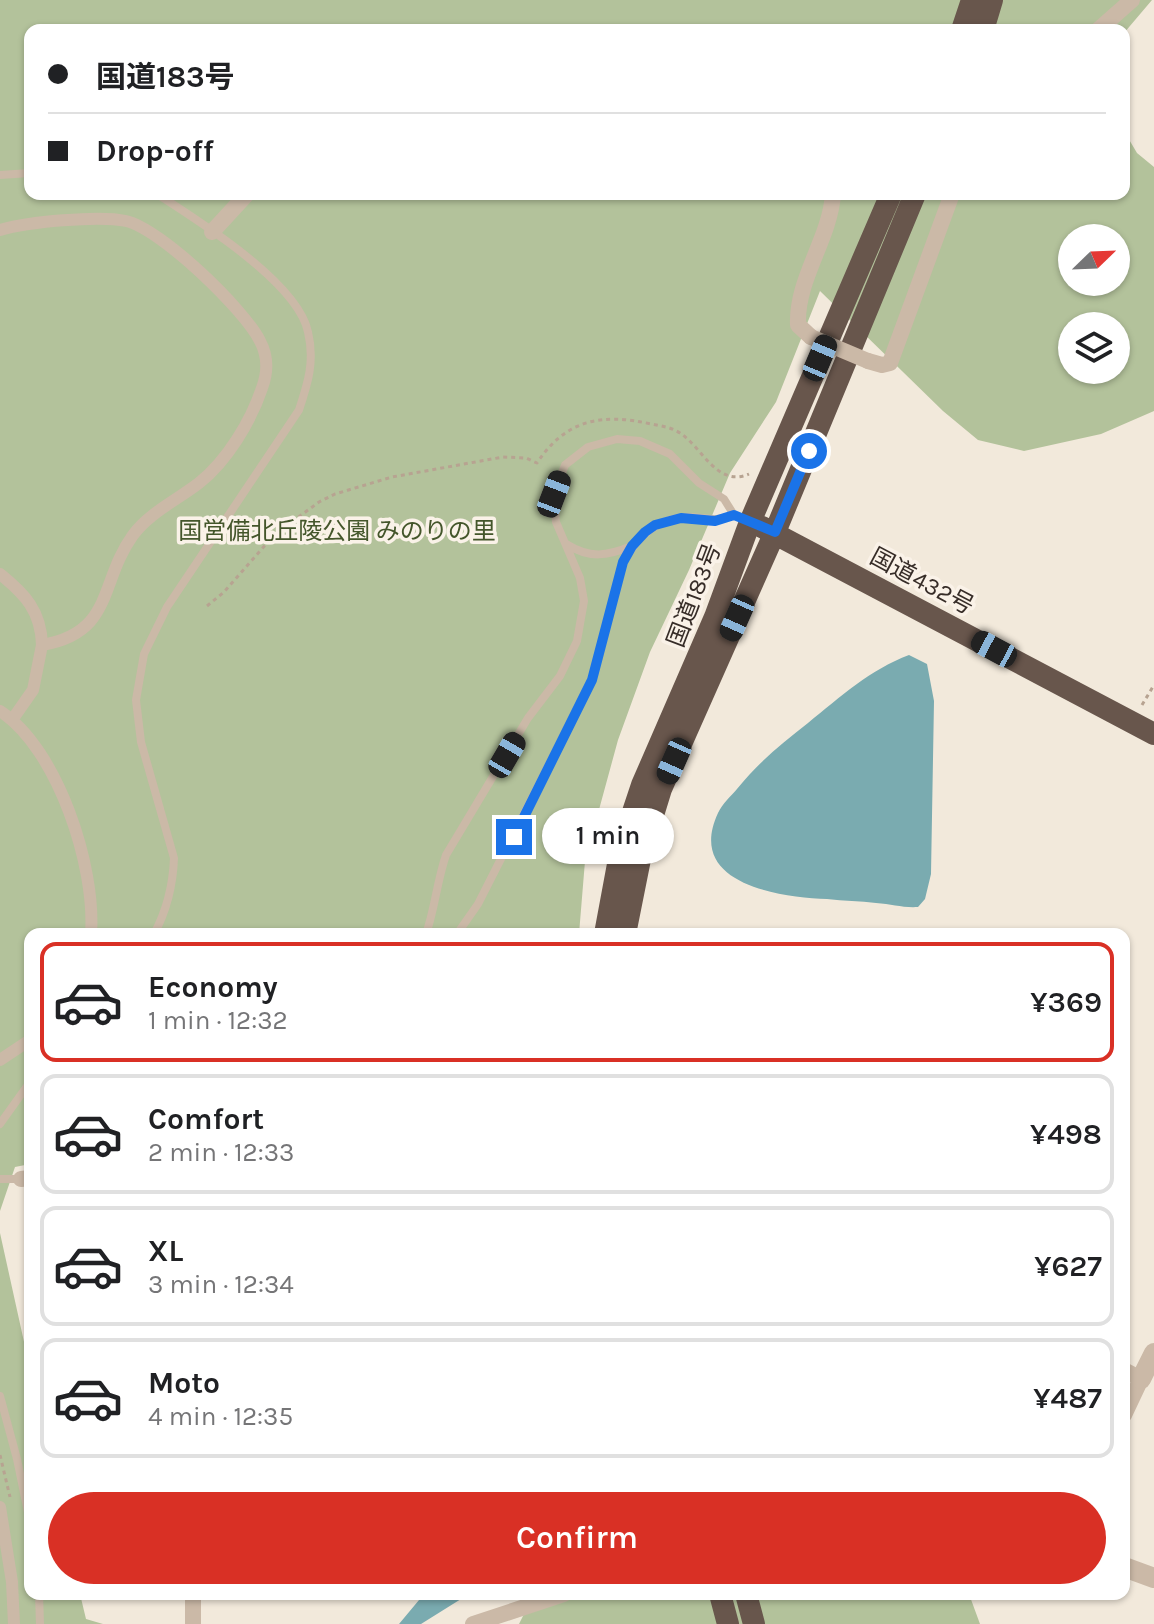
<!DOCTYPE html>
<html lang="en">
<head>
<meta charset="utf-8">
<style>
	:root { --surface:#fff; --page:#f2f2f2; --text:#202124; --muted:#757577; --line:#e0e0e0; --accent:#d93025 }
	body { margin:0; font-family:Karla,"Noto Sans JP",sans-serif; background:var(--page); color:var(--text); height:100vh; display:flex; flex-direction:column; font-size:30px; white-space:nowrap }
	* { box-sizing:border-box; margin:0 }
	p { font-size:26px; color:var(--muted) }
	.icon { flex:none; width:44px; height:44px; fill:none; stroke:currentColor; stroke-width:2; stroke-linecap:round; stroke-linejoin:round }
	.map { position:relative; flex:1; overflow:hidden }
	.details { position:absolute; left:24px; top:928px; width:1106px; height:672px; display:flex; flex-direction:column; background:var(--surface); border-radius:16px; box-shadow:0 2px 6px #0004 }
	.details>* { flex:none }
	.banner { position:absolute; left:24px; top:24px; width:1106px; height:176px; border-radius:16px; box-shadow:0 2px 6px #0004; display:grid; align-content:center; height:176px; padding:0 24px; background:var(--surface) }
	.needle { width:52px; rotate:67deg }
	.tools { position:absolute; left:1058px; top:224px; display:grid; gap:16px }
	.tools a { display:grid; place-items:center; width:72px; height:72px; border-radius:50%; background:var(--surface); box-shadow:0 2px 6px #0004; font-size:40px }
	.end { position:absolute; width:36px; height:36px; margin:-18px; border:10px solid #1a73e8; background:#fff; box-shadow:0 0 0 4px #fff }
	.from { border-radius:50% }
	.bubble { position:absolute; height:56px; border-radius:28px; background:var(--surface); box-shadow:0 2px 6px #0004; font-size:26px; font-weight:600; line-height:56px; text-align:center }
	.car { position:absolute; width:24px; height:48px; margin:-24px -12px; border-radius:10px; box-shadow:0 0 6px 2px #0007; background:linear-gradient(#222 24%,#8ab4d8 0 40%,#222 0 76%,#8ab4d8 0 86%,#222 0) }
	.banner b { display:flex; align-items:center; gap:28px; height:76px; font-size:30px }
	.banner b+b { border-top:2px solid var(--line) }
	.banner i { width:20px; height:20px; background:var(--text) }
	ul { padding:14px 0 0; list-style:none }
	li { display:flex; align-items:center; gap:24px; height:120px; margin:0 16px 12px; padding:0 8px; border:4px solid var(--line); border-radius:16px }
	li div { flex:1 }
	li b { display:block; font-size:30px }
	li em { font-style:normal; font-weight:600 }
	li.selected { border-color:var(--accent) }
	li>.icon { width:72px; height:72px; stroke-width:1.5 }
	.cta { display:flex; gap:16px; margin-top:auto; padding:16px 24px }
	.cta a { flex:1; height:92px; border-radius:48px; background:var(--accent); color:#fff; font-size:32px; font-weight:600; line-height:92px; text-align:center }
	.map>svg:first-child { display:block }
	.green { fill:#b3c29b; fill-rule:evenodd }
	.water { fill:#7aabb0 }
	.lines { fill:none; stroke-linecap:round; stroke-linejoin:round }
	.path { stroke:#b7a391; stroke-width:3; stroke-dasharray:4 4; stroke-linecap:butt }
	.service { stroke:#cbb9a7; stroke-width:8 }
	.pedestrian { stroke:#cbb9a7; stroke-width:12 }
	.minor { stroke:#cbb9a7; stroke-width:16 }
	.tertiary { stroke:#cbb9a7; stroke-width:20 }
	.trunk { stroke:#68564c; stroke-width:22 }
	.minor-bridge { stroke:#cbb9a7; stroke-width:16 }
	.route { stroke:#1a73e8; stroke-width:10 }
	.labels { text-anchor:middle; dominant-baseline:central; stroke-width:7; stroke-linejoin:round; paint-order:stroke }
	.park-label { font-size:24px; fill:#44562b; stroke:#faf2e8 }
	.street-label { font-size:24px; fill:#372d28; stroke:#faf2e8 }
</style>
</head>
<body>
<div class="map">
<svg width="1154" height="1624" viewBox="0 0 1154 1624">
	<rect width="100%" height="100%" fill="#f2e9db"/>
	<!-- green -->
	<path class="green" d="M0 0H1152L1124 33V30H30V194H1124V131L1137 153 1154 167V411L1101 434 1024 451 978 440 943 411 820 291 776 402 730 473 689 570 650 652 618 740 585 861 579 934H30V1164L15 1167 0 1211ZM1072 238H1116V282H1072ZM1072 326H1116V370H1072Z
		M0 1233 30 1369V1594H80L86 1619 103 1624H0Z
		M534 1594H969L980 1624H519Z"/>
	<!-- water -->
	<path class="water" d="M909 655 927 664 934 701 931 874 925 899 918 907C903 908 892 904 876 903 860 901 844 901 827 899 779 897 685 884 718 813 722 804 731 796 737 789 759 762 781 744 808 723 840 697 871 669 909 655Z
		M424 1594H469L421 1624H399Z"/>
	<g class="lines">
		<!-- path -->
		<path class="path" d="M207 606 224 592 274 535 319 502 335 494 392 477 503 457 526 458 537 463C566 419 602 413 651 424 661 426 671 427 680 433 702 447 717 488 749 474
			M1142 705 1154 685
			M0 1455 10 1497"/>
		<!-- service -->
		<path class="service" d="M0 175 30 173
			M566 544C590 559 607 556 632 546
			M154 934C167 910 173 885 174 858L141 742 136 700 144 654 167 607 299 410C308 383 315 361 308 332 298 283 199 221 157 194
			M426 934C435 908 437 881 446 855L528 718 560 676 577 641 584 601 580 578 556 522 554 494 565 465 588 447 617 439 640 441 670 454 699 483 724 499 734 515
			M457 934 478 904 592 680 623 562C638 536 658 517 690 517 711 518 712 522 734 515L738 517
			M0 1124 30 1082
			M0 1179H21
			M0 1396 17 1459 30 1522
			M39 1594 40 1624"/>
		<!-- pedestrian -->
		<path class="pedestrian" d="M0 230C27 222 99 215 126 221 161 229 244 309 260 341 268 356 268 372 262 388 251 421 227 461 199 483 177 500 149 513 133 535 99 582 114 633 42 645L33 690 12 720
			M0 574C25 594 41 611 42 645
			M0 711C58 749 96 867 91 934
			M0 1060 30 1040
			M0 1507 12 1582 14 1624"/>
		<!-- minor -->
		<path class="minor" d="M1098 30 1132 0
			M212 232 247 194
			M811 337 798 325C796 279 830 239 833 194
			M868 361 882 365 890 363 952 194
			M21 1179 30 1178
			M1124 1370 1141 1379 1124 1415
			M193 1624V1594
			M473 1624 564 1594"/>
		<!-- tertiary -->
		<path class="tertiary" d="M1141 1379 1154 1353
			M1124 1567 1154 1578"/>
		<!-- trunk -->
		<path class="trunk" d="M962 30 972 0
			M983 30 992 0
			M762 527 1154 734
			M605 934 621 848 642 785 715 617 750 522 891 194
			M625 934 641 854 661 789 775 532 915 194
			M720 1594 728 1624
			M746 1594 754 1624"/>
		<!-- minor-bridge -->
		<path class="minor-bridge" d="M811 337 868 361"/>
	</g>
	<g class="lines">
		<!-- route -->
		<path class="route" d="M514 837 592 680 623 562 632 546 645 532 655 525 681 518 715 521 734 515 775 532 809 451"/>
	</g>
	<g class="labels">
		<!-- park labels -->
		<g class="park-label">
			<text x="337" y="531">国営備北丘陵公園 みのりの里</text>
		</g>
		<!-- street labels -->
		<g class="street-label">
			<text transform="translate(922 581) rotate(28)">国道432号</text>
			<text transform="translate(694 595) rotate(-69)">国道183号</text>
		</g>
	</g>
</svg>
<div class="tools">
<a><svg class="needle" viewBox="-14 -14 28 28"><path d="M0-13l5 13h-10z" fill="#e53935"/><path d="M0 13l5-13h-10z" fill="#757577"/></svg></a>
<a><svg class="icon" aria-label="layers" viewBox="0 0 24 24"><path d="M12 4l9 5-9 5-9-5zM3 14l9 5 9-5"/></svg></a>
</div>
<i class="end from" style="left:809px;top:451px"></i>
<i class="end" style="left:514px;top:837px"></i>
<div class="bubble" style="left:542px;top:808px;width:132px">1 min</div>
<i class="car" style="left:820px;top:358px;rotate:23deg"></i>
<i class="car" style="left:554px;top:494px;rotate:21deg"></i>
<i class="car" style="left:737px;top:618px;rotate:204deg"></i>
<i class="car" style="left:994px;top:649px;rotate:298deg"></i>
<i class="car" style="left:507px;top:755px;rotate:30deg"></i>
<i class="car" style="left:674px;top:761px;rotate:204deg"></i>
<div class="banner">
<b><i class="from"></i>国道183号</b>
<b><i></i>Drop-off</b>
</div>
<section class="details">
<ul>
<li class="selected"><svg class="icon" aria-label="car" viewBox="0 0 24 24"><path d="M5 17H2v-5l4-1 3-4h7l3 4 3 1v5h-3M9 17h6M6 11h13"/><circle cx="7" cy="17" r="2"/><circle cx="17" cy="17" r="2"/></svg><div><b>Economy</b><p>1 min · 12:32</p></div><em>¥369</em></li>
<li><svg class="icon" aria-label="car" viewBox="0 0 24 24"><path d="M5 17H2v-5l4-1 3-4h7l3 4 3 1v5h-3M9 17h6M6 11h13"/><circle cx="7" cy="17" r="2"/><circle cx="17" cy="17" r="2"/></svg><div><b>Comfort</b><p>2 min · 12:33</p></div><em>¥498</em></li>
<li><svg class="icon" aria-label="car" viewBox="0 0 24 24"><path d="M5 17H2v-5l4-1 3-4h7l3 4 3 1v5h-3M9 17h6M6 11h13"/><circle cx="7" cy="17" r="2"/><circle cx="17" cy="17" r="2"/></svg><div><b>XL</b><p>3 min · 12:34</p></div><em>¥627</em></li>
<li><svg class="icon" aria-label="car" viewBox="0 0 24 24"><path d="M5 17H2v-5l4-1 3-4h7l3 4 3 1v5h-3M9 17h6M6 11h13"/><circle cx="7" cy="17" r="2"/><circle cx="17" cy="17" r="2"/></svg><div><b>Moto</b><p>4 min · 12:35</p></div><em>¥487</em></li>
</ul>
<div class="cta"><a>Confirm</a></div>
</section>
</div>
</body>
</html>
